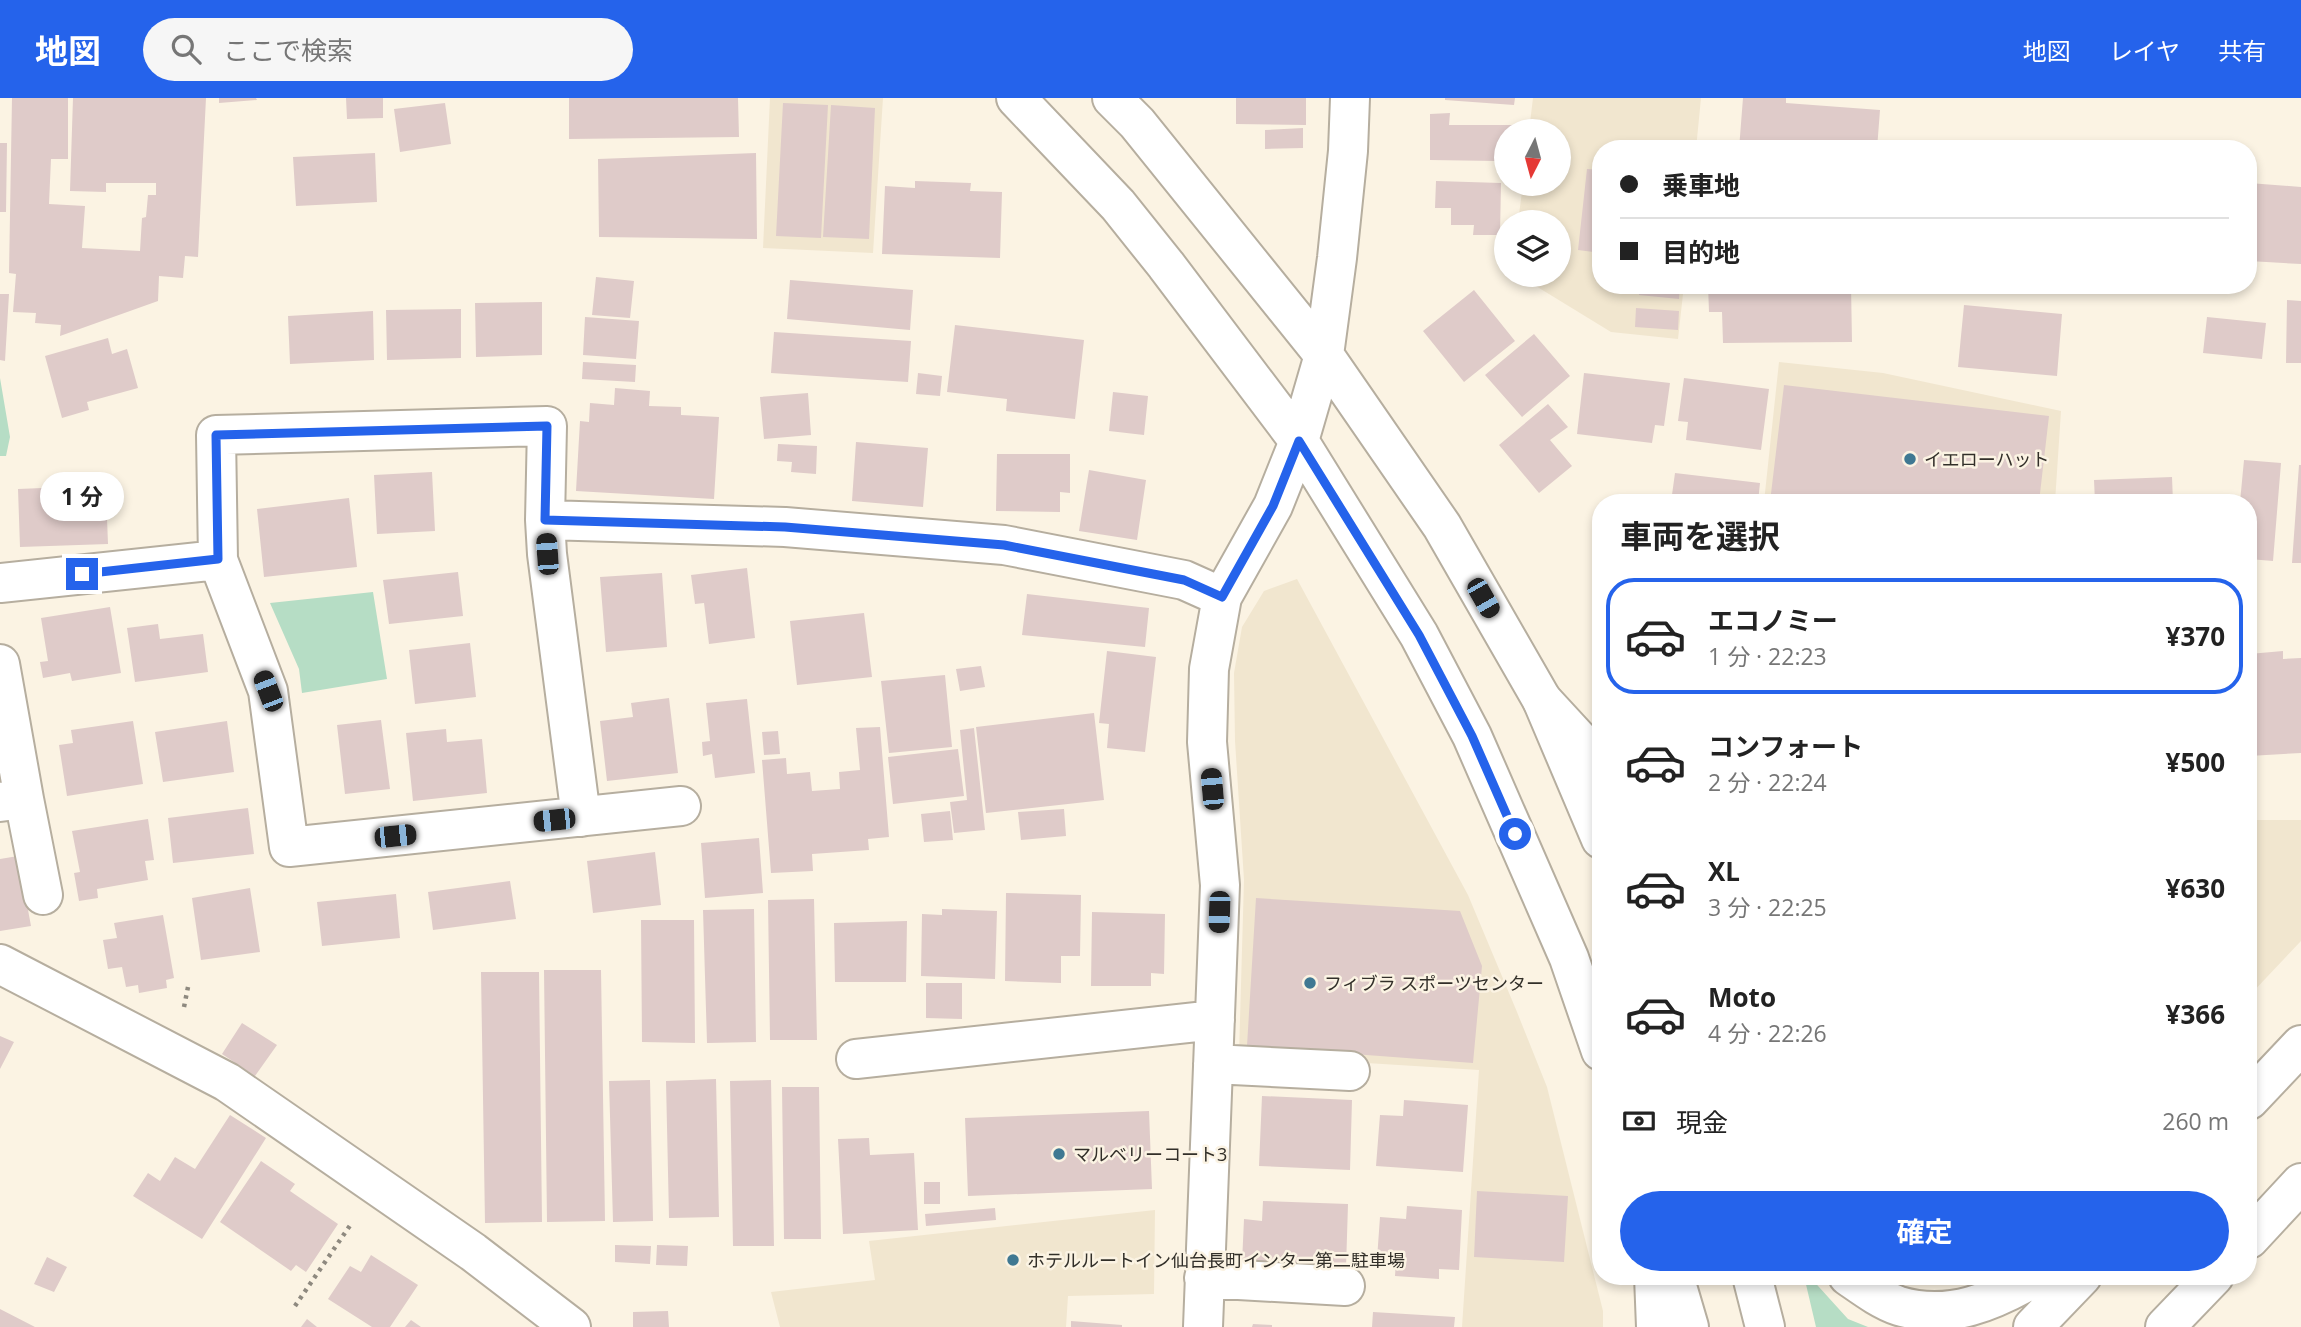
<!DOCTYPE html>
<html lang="ja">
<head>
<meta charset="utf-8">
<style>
	:root { --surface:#fff; --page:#f6f6f6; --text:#222; --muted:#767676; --line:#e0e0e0; --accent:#2563eb }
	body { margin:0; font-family:"Open Sans","Noto Sans JP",sans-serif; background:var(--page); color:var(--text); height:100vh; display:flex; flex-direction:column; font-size:26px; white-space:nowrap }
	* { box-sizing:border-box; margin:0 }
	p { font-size:23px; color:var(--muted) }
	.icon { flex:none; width:38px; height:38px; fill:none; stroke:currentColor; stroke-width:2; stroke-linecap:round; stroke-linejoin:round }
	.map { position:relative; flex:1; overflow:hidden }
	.drawer { position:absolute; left:1592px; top:396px; width:665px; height:791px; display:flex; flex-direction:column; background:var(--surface); border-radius:28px; box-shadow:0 4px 10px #0003 }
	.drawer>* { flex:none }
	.guide { position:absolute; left:1592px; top:42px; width:665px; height:154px; border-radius:28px; box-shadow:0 4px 10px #0003; display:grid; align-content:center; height:154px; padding:0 28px; background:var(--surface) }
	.needle { width:46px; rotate:186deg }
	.controls { position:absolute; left:1494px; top:21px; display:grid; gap:14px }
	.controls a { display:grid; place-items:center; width:77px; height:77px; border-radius:50%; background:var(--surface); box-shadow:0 4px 10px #0003; font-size:35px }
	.end { position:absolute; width:32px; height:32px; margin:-16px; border:9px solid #2563eb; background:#fff; box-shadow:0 0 0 4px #fff }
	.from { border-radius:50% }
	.bubble { position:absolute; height:49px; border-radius:24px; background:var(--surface); box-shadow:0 4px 10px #0003; font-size:23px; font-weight:700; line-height:49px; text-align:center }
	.car { position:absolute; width:21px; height:42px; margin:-21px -10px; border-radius:9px; box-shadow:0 0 5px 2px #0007; background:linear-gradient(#222 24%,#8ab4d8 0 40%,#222 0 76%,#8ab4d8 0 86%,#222 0) }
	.guide b { display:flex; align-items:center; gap:24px; height:66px; font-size:26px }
	.guide b+b { border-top:2px solid var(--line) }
	.guide i { width:18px; height:18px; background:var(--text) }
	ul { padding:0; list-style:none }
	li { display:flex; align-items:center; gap:21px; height:116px; margin:0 14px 10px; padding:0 14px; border:4px solid transparent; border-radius:28px }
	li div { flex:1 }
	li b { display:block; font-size:26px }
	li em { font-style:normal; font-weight:700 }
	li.current { border-color:var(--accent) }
	li>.icon { width:63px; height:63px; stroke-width:1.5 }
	h2 { padding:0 28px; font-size:32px; line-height:84px }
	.pay { display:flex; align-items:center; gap:18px; height:77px; padding:0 28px; font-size:26px }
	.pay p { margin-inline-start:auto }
	.action { display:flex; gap:14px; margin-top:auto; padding:14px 28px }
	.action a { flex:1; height:80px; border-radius:42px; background:var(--accent); color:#fff; font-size:28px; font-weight:700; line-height:80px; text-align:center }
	header { display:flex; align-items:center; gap:42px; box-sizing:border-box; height:98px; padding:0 35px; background:var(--accent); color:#fff }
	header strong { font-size:33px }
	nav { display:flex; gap:38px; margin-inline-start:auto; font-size:24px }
	.search { width:490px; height:63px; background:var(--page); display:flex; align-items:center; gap:18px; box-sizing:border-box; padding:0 24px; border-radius:38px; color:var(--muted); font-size:26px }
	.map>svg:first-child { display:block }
	.built { fill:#f1e6cf }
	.green { fill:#b6ddc5 }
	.building { fill:#dfcbc9 }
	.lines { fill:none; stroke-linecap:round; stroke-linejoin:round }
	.minor-casing { stroke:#b6ae9f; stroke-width:42 }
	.highway-casing { stroke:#b6ae9f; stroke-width:42 }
	.path { stroke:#8e897f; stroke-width:4.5; stroke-dasharray:3.5 5; stroke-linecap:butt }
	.minor { stroke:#fff; stroke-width:38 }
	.highway { stroke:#fff; stroke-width:38 }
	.route { stroke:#2563eb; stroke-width:9 }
	.poi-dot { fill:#3f7892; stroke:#fbf3e3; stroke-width:2.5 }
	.labels { text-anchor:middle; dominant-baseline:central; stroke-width:5; stroke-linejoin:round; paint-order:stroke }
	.poi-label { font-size:18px; fill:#322f29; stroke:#fbf3e3; text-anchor:start }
</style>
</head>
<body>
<header>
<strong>地図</strong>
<div class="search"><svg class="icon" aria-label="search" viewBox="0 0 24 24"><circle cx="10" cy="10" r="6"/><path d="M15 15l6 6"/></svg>ここで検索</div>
<nav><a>地図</a><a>レイヤ</a><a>共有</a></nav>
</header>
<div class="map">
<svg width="2301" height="1229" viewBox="0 0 2301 1229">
	<rect width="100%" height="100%" fill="#fbf3e3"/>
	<!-- built -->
	<path class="built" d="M770 0H883L873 155 763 150Z
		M1533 0H1701L1696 51H1601V187H1684L1678 241 1611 234 1518 177H1559V124H1518L1523 86H1559V33H1529Z
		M1779 264 1883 275 2061 313 2055 404H1764Z
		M1297 481 1468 797 1517 914 1547 989 1603 1213V1229H1462L1479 972 1239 957 1244 782 1235 643 1234 575 1242 529 1264 493Z
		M2249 722H2301V843L2249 898Z
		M1155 1112 1154 1196 1068 1198 1066 1229H780L771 1194 875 1182 869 1143Z"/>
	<!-- green -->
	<path class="green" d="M0 280 10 339 6 358H0Z
		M373 494 387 581 302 595 299 571 270 505Z
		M1804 1178H1809L1848 1221 1868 1229H1816Z"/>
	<!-- building -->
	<path class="building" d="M12 0H68V61H51L49 106 85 108 82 150 140 153 142 120 146 119 148 97H156V85H106V94L70 93 73 0H206L198 159 185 158 183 180 159 178 158 203 60 238 61 227 35 225 36 215 13 214 16 176 9 175Z
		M219 0H256L257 2 219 5Z
		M346 0H383V20L347 21Z
		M569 0H738L739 39 569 41Z
		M1236 0H1306V27L1236 26Z
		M1445 0H1515L1514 7 1445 2Z
		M1743 0H1786V5L1880 12 1877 51H1739Z
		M445 5 451 46 400 54 394 11Z
		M783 5 828 7 821 140 776 138Z
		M831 7 875 10 869 141 823 139Z
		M1450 15 1449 27H1515V33H1507V53H1496V63L1430 62V16Z
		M1303 30V50L1265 51V32Z
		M0 45H7L6 114H0Z
		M375 55 377 104 296 108 293 59Z
		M756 55 757 141 599 139 598 61Z
		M1587 71 1601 72V155L1578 152Z
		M915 83 971 85 970 93 1002 94 1000 160 882 156 885 88 915 90Z
		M1436 83 1501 85 1500 137H1473L1474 127H1451V110H1435Z
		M2249 85 2301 89V166L2249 163Z
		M596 179 634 183 630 220 592 217Z
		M790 182 913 192 910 232 787 221Z
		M1640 187H1680L1679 201 1639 197Z
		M1708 187H1851L1852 244 1723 245 1722 214H1709Z
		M1474 192 1515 243 1464 284 1423 233Z
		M0 196H9L5 263 0 262Z
		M2287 202 2301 203V265H2286Z
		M542 204V257L476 259 475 205Z
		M1964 207 2062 216 2057 278 1958 269Z
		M1636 210 1679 213 1678 232 1635 229Z
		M461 211V260L387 262 386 212Z
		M373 213 374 262 290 266 288 218Z
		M585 219 639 223 636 261 583 257Z
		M2207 219 2266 225 2262 261 2203 255Z
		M955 227 1084 242 1075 321 1006 313 1007 301 947 294Z
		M774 234 911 243 908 284 771 275Z
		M1534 236 1570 278 1522 319 1485 277Z
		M108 240 112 256 127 251 138 290 87 304 89 312 62 320 45 258Z
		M583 264 636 267 635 284 582 281Z
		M918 275 942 278 940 298 916 296Z
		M1584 275 1670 285 1664 328 1655 327 1652 345 1577 336Z
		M1684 280 1769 291 1761 352 1686 342 1688 324 1678 323Z
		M1784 287 2049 318 2039 404H1770Z
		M615 290 650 293 649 308 681 309V317L719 319 714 401 576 393 580 323 589 324 590 305 614 307Z
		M1113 294 1148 298 1144 337 1109 333Z
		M808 295 811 337 764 341 760 299Z
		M1548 306 1568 329 1550 342 1572 368 1539 395 1499 347Z
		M856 344 928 350 923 409 852 403Z
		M778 346 817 348 816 376 791 374 792 364 777 363Z
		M997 356H1070V395L1060 394V414L996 413Z
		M2244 362 2281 365 2273 463 2249 461V404H2240Z
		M2299 367H2301V465H2292Z
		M1089 372 1146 382 1137 442 1079 433Z
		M432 374 435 433 377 436 374 377Z
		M1675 375 1760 385 1758 404H1671Z
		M2172 379 2173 404H2095L2094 382Z
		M91 388 93 421 107 420 108 446 20 449 18 391Z
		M349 400 357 469 264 479 257 411Z
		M747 470 755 540 709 546 704 505 695 506 691 477Z
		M458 474 463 518 389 526 383 482Z
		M662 475 667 549 606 554 600 479Z
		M1027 496 1149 510 1145 549 1022 537Z
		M110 509 121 575 72 583 70 575 43 580 40 564 48 563 41 520Z
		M864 515 872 579 797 587 790 523Z
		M158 526 160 541 203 536 208 574 135 584 127 530Z
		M470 545 476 599 415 606 409 552Z
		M1107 553 1156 559 1145 654 1107 650 1109 626 1099 625Z
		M2283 553V561L2301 560V655L2249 658V556Z
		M981 568 985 589 960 593 956 571Z
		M945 577 952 649 889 655 881 583Z
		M669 600 678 675 607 683 600 623 633 619 631 605Z
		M747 601 755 675 715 680 712 656 703 658 702 644 710 643 706 605Z
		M1094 615 1104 702 986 715 976 629Z
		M381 622 390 691 345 696 337 627Z
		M133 623 143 686 67 698 59 647 73 645 71 632Z
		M227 623 234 674 163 684 155 634Z
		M880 629 889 739 868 741 869 752 812 756 813 773 771 775 762 662 786 660 787 676 810 674 812 693 840 691 839 674 860 672 856 630Z
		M974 630 985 732 954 735 950 704 967 702 960 632Z
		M446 631 447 644 482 641 487 695 413 703 406 635Z
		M778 633 780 656 764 657 762 634Z
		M958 651 964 698 893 706 888 659Z
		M248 710 254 756 173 765 168 720Z
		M1064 711 1066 738 1021 742 1018 714Z
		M950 713 953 742 924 744 921 716Z
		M148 721 154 762 145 763 148 782 97 791 98 800 79 803 74 775 80 774 72 733Z
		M759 740 763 795 705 800 701 745Z
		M655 754 661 807 593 815 587 763Z
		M18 758 31 828 0 833V761Z
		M510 783 516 821 433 832 428 794Z
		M250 790 260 854 201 862 192 800Z
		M1006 795 1081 797 1080 858H1061V885L1005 883Z
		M396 796 400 840 322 848 317 804Z
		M1256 800 1460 813 1482 868 1473 965 1247 948Z
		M814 801 817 942H770L768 802Z
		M754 811 756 944 707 945 703 812Z
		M942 811 997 813 995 881 921 878 922 816 942 817Z
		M1092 814 1165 816 1164 876 1151 875V888H1091Z
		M163 817 174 880 166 882 167 890 139 895 138 887 126 889 122 869 108 871 103 842 117 840 114 825Z
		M641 822H694L695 945 642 944Z
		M907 823 906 884H835L834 825Z
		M2249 849 2257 850 2254 890 2249 896Z
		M544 872H601L605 1123 547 1124Z
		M481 874H539L542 1124 485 1125Z
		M926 885H962V921L926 920Z
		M242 925 277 947 255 978 222 956Z
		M0 938 14 944 0 971Z
		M716 981 719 1119 669 1120 666 983Z
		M650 982 653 1123 613 1124 609 983Z
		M771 982 774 1148H733L730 983Z
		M782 989H819L821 1141H784Z
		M1262 998 1352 1002 1350 1072 1259 1068Z
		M1404 1002 1468 1007 1463 1074 1376 1068 1380 1017 1403 1018Z
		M1149 1013 1152 1091 968 1098 965 1020Z
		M230 1017 266 1040 202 1141 133 1098 148 1075 160 1083 175 1059 195 1071Z
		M869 1040 870 1057 914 1055 918 1132 843 1136 838 1041Z
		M261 1063 295 1086 290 1093 338 1126 306 1174 296 1167 291 1173 220 1124Z
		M924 1084H940V1106H924Z
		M1477 1093 1568 1098 1564 1164 1474 1159Z
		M1263 1103 1348 1106 1346 1170 1242 1165 1244 1121 1262 1123Z
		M1407 1108 1462 1112 1459 1172 1439 1171V1181L1395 1178 1396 1163 1377 1161 1380 1119 1406 1121Z
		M995 1110 996 1122 926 1128 925 1116Z
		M615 1147 651 1148 650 1166 615 1164Z
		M657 1147 688 1148 687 1168 656 1167Z
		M371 1157 418 1187 390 1229H372L328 1201 350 1168 361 1174Z
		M47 1159 67 1169 54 1194 34 1186Z
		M0 1211 35 1229H0Z
		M668 1213 669 1229H633V1214Z
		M1373 1214 1455 1219 1454 1229H1372Z
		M307 1221 317 1229H301Z
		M411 1222 421 1229H405Z
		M1071 1223 1122 1227V1229H1071Z
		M1253 1226 1272 1227V1229H1252Z"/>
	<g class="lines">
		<defs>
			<path id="minor" d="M1016 0 1118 107 1166 167 1299 343 1419 537 1472 638 1569 860 1601 953
				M1112 0 1137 25 1324 257 1442 428 1542 602 1601 741
				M545 422 785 429 1004 447 1184 482 1222 499
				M0 485 218 462
				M0 566 24 701 0 704
				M24 701 43 797
				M581 719 547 456 545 422 547 328 216 337 218 462 268 593 289 749 681 708
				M0 866 227 984 473 1154 571 1229
				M856 961 1215 922
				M1213 966 1350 973
				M1654 1178 1656 1229
				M1674 1178 1689 1229
				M1752 1178 1765 1229
				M1204 1180 1345 1188
				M1203 1229 1220 787 1207 644 1209 571 1222 499 1273 408 1299 343 1324 257 1337 160 1348 53 1350 0"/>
			<path id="highway" d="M1542 602 1601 666
				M2249 1002 2301 947
				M2249 1141 2301 1085
				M1848 1178C1864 1189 1881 1202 1899 1208 1950 1223 1994 1203 2037 1178
				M2033 1229 2082 1178
				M2165 1229 2214 1178"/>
		</defs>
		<!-- minor casing -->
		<use href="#minor" class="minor-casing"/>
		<!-- highway casing -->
		<use href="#highway" class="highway-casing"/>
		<!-- path -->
		<path class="path" d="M184 909 188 889
			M295 1208 351 1126"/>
		<!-- minor -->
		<use href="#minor" class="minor"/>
		<!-- highway -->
		<use href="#highway" class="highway"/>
	</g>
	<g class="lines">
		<!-- route -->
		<path class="route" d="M82 476 218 461 216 337 547 328 545 422 785 429 1004 447 1184 482 1222 499 1273 408 1299 343 1419 537 1472 638 1515 736"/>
	</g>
	<!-- markers -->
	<g class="poi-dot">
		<circle cx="1910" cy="361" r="7"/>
		<circle cx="1310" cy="885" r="7"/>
		<circle cx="1059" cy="1056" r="7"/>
		<circle cx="1013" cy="1162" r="7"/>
	</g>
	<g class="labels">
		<!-- poi labels -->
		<g class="poi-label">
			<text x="1924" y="361">イエローハット</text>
			<text x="1324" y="885">フィブラ スポーツセンター</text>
			<text x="1073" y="1056">マルベリーコート3</text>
			<text x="1027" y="1162">ホテルルートイン仙台長町インター第二駐車場</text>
		</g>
	</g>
</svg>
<div class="controls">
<a><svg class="needle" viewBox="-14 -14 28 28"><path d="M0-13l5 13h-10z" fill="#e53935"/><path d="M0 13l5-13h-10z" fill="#767676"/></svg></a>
<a><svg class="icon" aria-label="layers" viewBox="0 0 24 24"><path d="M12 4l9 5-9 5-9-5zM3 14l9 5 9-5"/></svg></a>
</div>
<i class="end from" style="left:1515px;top:736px"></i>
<i class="end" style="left:82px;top:476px"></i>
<div class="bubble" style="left:40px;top:374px;width:84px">1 分</div>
<i class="car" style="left:547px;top:456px;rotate:356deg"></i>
<i class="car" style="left:1483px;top:500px;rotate:150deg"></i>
<i class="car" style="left:268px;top:593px;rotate:339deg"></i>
<i class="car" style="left:1212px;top:691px;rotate:355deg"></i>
<i class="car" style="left:554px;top:722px;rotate:264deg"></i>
<i class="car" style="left:395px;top:738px;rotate:84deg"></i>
<i class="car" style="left:1219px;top:814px;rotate:182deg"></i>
<div class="guide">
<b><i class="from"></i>乗車地</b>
<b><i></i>目的地</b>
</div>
<section class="drawer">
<h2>車両を選択</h2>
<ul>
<li class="current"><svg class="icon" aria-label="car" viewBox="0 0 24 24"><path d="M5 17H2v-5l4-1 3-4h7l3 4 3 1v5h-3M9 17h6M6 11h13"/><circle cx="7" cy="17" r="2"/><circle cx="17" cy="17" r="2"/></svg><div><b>エコノミー</b><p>1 分 · 22:23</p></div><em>¥370</em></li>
<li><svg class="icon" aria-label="car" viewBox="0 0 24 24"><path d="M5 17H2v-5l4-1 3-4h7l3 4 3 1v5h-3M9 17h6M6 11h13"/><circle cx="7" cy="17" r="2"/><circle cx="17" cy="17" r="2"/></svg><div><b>コンフォート</b><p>2 分 · 22:24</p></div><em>¥500</em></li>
<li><svg class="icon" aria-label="car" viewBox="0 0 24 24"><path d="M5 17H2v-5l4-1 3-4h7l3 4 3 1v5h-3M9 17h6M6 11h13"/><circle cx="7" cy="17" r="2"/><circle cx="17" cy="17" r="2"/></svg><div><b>XL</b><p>3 分 · 22:25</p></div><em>¥630</em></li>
<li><svg class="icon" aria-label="car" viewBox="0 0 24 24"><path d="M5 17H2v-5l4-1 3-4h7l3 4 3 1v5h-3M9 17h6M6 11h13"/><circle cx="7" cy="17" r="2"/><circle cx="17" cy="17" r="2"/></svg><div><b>Moto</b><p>4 分 · 22:26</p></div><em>¥366</em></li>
</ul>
<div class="pay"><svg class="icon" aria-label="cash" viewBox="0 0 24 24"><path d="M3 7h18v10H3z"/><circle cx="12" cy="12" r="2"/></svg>現金<p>260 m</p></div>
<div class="action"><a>確定</a></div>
</section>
</div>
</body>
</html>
